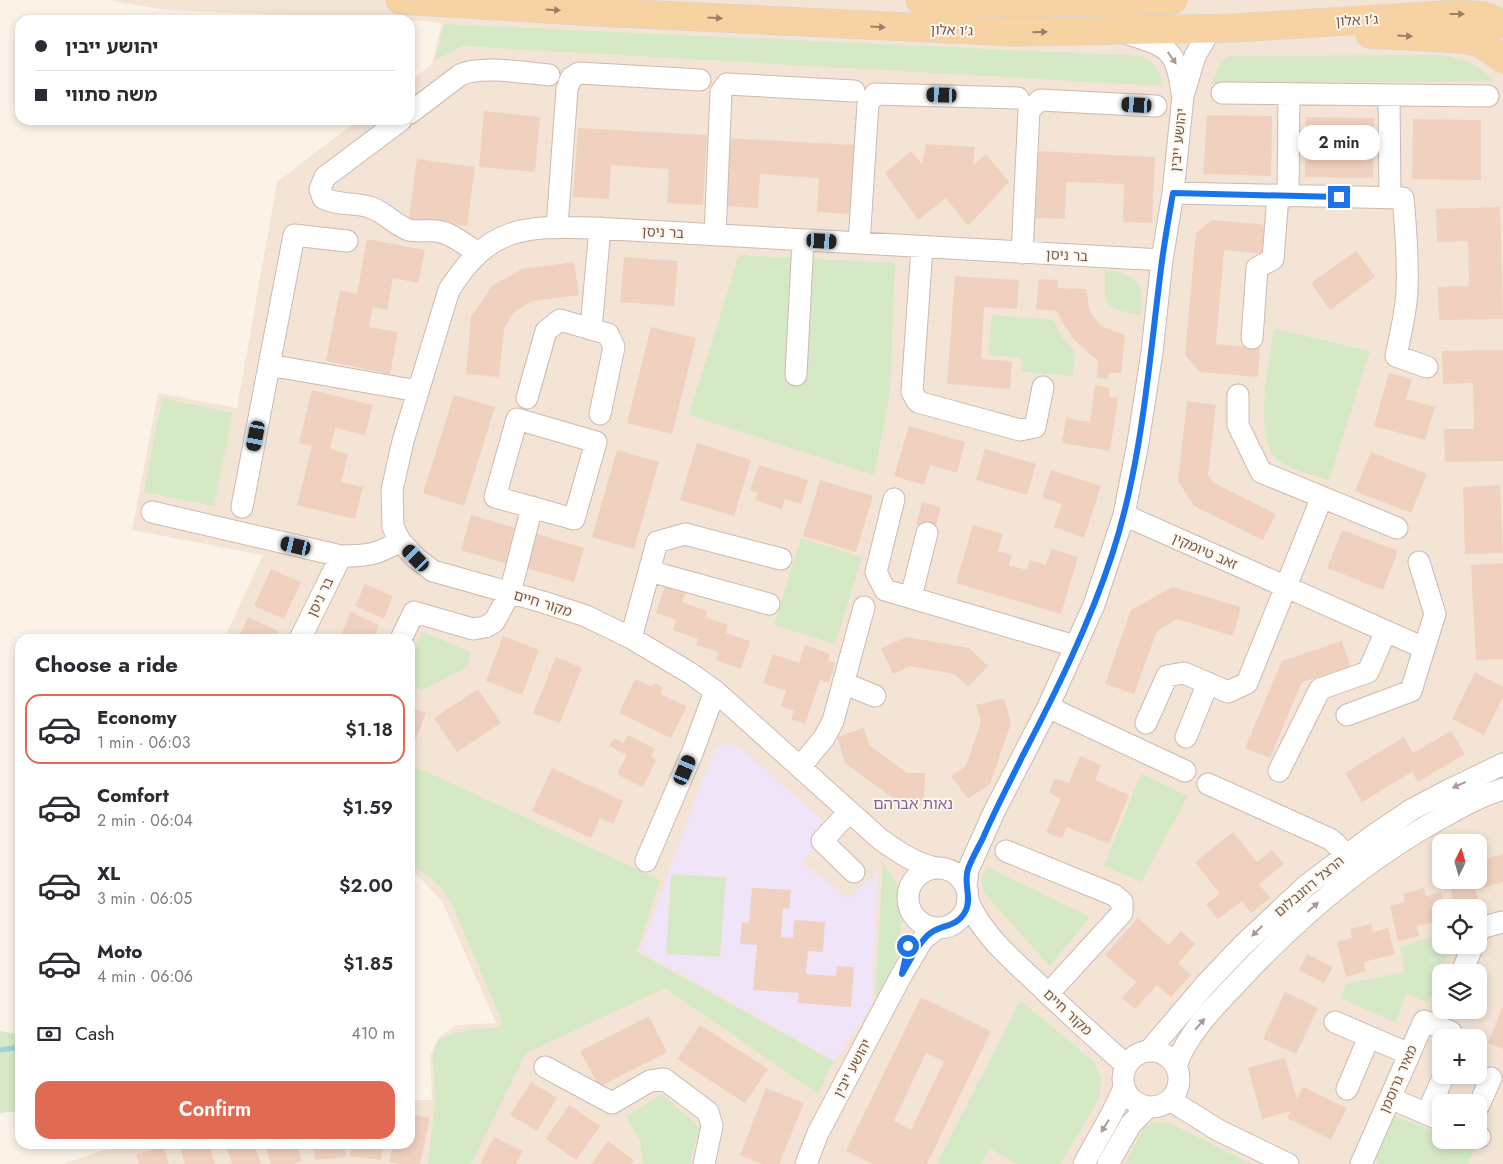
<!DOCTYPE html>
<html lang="en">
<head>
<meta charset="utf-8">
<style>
	:root { --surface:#fff; --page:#f2f2f3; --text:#2b2b33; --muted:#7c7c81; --line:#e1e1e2; --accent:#e16a52 }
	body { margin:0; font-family:Jost,"Noto Sans Hebrew",sans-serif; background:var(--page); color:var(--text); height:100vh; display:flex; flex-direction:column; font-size:19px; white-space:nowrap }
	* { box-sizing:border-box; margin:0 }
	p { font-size:16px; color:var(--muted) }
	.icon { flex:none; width:28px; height:28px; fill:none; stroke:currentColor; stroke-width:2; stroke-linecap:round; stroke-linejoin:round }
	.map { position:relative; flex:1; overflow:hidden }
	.side { position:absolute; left:15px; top:634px; width:400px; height:515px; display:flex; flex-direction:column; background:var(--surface); border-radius:15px; box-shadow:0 2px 8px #0003 }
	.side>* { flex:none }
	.banner { position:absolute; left:15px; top:15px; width:400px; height:110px; border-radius:15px; box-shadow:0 2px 8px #0003; display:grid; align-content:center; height:110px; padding:0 20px; background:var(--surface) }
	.needle { width:32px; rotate:5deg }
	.fabs { position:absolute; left:1432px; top:834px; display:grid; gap:10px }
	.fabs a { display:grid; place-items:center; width:55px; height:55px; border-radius:10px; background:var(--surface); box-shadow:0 2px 8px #0003; font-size:25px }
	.end { position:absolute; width:22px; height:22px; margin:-11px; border:6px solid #1a73e8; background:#fff; box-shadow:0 0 0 2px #fff }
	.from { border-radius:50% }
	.bubble { position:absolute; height:35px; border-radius:15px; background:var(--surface); box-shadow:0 2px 8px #0003; font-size:16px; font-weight:600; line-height:35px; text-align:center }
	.car { position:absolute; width:15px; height:30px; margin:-15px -8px; border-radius:6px; box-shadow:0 0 4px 1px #0007; background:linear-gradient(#222 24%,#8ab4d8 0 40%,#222 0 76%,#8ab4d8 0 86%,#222 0) }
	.banner b { display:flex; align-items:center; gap:18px; height:48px; font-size:19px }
	.banner b+b { border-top:1px solid var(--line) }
	.banner i { width:12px; height:12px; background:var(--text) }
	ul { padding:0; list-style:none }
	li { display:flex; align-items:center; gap:15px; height:70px; margin:0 10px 8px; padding:0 10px; border:2px solid transparent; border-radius:15px }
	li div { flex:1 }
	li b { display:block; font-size:19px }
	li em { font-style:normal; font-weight:600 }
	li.active { border-color:var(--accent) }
	li>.icon { width:45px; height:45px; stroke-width:1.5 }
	h2 { padding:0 20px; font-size:22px; line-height:60px }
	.pay { display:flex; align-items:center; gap:12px; height:55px; padding:0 20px; font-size:19px }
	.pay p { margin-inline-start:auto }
	.primary-button { display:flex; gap:10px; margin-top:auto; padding:10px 20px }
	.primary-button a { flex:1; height:58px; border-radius:15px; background:var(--accent); color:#fff; font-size:20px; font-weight:600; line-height:58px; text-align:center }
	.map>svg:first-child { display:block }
	.residential { fill:#f3e4d6; fill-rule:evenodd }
	.education { fill:#f0e4f8 }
	.green { fill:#d6e9c6 }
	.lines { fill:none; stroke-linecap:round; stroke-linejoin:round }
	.stream { stroke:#a3d1d6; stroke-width:5 }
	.building { fill:#f0d1c0; fill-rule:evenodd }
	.minor-casing { stroke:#cdbaae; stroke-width:23 }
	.major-casing { stroke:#d8d1cd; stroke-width:29 }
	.minor { stroke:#fff; stroke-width:21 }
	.major { stroke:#f7d3a3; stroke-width:28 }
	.oneway { fill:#9c7e66 }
	.oneway2 { fill:#ac9b94 }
	.route { stroke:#1a73e8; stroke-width:6 }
	.labels { text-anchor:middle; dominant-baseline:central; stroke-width:4; stroke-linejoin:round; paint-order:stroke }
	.street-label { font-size:14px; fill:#75594c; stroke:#fef7ee }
	.neighbourhood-label { font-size:15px; fill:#7f6591; stroke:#fef7ee }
</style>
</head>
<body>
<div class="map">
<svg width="1503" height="1164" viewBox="0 0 1503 1164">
	<rect width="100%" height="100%" fill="#fcf3e8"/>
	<!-- residential -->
	<path class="residential" d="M108 0H1503V1164H63L123 1144H410V1100H432L430 1055 439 1037 457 1025 496 1023 442 901 419 877 410 872V639H224L263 555 132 530 158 393 237 408 277 182 358 120H410V81L432 64 442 23 410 20 166 10ZM1441 842H1479V880H1441ZM1441 908H1479V945H1441ZM1441 972H1479V1010H1441ZM1441 1038H1479V1075H1441ZM1441 1102H1479V1140H1441Z"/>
	<!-- education -->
	<path class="education" d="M727 744 737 745 831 828 802 862 848 899 878 871 872 1005 835 1061 640 951 712 754 718 746Z"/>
	<!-- green -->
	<path class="green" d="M445 24 1142 56C1156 66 1160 69 1162 86L461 46 434 61Z
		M1443 55C1467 61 1476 62 1494 81L1211 84 1221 61 1229 56Z
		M739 255 895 263 890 393 874 475 689 415Z
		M1105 270C1139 275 1144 281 1141 315 1103 308 1105 308 1105 270Z
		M992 315 1053 320 1062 338 1075 352 1073 376 1021 372 1022 358 988 355Z
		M1274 329 1370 351 1329 480C1313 475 1294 471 1279 461 1251 441 1270 359 1274 329Z
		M162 398 233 413 214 506 144 492Z
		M801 538 862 557 835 644 774 625Z
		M422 632 471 652 467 667 422 690 410 685V662Z
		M410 764 660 880 637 952 833 1061 818 1094 665 988 526 1053 471 1164H428L435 1103 433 1050 439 1040 454 1033 476 1029 496 1028 503 1024 452 904C441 884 430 876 410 865Z
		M1141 774 1188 796 1141 882 1104 865Z
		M883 862C888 869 893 877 897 885 905 908 902 948 892 970 887 981 881 991 875 1001Z
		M987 867 1090 917 1050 966 984 893 981 880Z
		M671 874 726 877 720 957 666 954Z
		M1441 933V945H1450L1428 1003 1406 993 1396 1023 1340 998 1346 984 1405 972 1400 947Z
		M1020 1000 1094 1062 1101 1079 1099 1100 1060 1164H1017L989 1148 981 1164H937Z
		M0 1031 12 1033 20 1037V1111L0 1113Z
		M662 1094 700 1128 689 1164H643L640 1140 626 1117Z
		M1389 1114 1441 1134V1140H1457L1475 1147 1468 1164H1378L1373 1154Z
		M1157 1122 1169 1123 1252 1164H1125L1144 1127Z"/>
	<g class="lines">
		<!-- stream -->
		<path class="stream" d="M0 1050 20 1047"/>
	</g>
	<!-- building -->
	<path class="building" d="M484 111 540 117 535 172 479 167Z
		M1207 115 1272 116 1271 176 1203 174Z
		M1306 117 1374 118 1373 178 1305 177Z
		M1413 119 1481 120V180L1412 179Z
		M578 128 707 135 703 205 667 203 669 169 611 165 609 199 573 197Z
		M727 138 856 145 852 214 817 212 819 178 760 174 758 208 723 206Z
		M926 144 975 147 973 166 986 154 1009 182 968 226 946 198 918 220 885 173 911 151 922 164Z
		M1039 151 1155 157 1152 223 1123 222 1124 184 1066 182 1065 219 1035 218Z
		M417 159 475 167 467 226 409 218Z
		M1500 207 1503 319 1439 320 1438 287 1469 286 1468 241 1437 242 1436 209Z
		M1212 220 1271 225 1268 254 1224 250 1216 344 1260 348 1258 377 1200 372 1185 355 1196 233Z
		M367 239 425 250 418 283 393 278 387 310 373 307 369 327 398 332 390 374 326 361 340 290 357 294Z
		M1356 251 1375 277 1330 310 1311 283Z
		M624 257 678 261 674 306 620 302Z
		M574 262 579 295 533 301 515 311 504 328 499 377 466 374 471 317 492 286 522 269Z
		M955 276 1019 280 1017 309 984 307 981 359 1012 361 1010 389 947 384Z
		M1039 279 1058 280 1057 288 1086 289 1090 312 1101 326 1125 335 1121 373H1109L1108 379 1097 378 1098 360 1091 355 1074 339 1063 323 1057 311 1036 309Z
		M651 327 696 338 672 434 627 423Z
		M1503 350V461L1445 462 1444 429H1474L1473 383 1443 384 1442 351Z
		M1389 373 1412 379 1406 399 1435 407 1425 440 1374 426Z
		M1095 385 1110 388 1109 397 1118 398 1110 451 1062 443 1066 418 1090 422Z
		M312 390 373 405 365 435 335 428 330 449 348 454 341 482 363 487 355 519 297 505 312 446 299 443Z
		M454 395 495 407 464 506 423 493Z
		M1187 401 1216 405 1208 475 1214 483 1276 514 1263 540 1194 506 1178 481Z
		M909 426 965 442 957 473 930 465 924 485 894 476Z
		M697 443 751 460 734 516 680 500Z
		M985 449 1036 464 1027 495 976 480Z
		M617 450 659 462 634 549 592 537Z
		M1371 452 1427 474 1411 513 1355 491Z
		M759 465 808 480 801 504 785 499 782 509 755 500 758 493 750 490Z
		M1051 470 1101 486 1084 538 1054 527 1062 504 1042 497Z
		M820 480 873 496 856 552 803 536Z
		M1500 485 1503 553 1465 554 1463 487Z
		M922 502 941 507 935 529 916 524Z
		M471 515 519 529 508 564 461 550Z
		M973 525 1003 534 998 551 1012 555 1009 565 1027 570 1030 560 1046 565 1051 549 1078 557 1061 614 956 583Z
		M1342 530 1398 551 1383 590 1327 568Z
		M537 534 584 548 574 582 527 568Z
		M1503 563V659L1476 660 1471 565Z
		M271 569 301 582 284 619 254 606Z
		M365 584 393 596 384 619 355 606Z
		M665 585 686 592 682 602 707 611 705 617 728 625 726 633 750 641 741 669 716 660 719 652 696 645 698 639 673 630 676 620 656 613Z
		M1173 587 1241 607 1233 636 1177 619 1157 631 1134 694 1105 684 1131 610Z
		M351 612 379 625 373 639H350L341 635Z
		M248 617 278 631 275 639H238Z
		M503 636 539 650 522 695 486 681Z
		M906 637 969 648 988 666 968 687 955 674 910 666 893 674 881 648Z
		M1342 641 1351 667 1302 682 1270 758 1245 748 1282 661Z
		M805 645 830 654 828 661 835 663 829 683 820 680 805 724 791 719 794 711 781 706 786 691 763 683 773 654 799 663Z
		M556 657 582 668 560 723 533 713Z
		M1475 672 1503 687V697L1484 735 1452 719Z
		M635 679 652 687 654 683 663 687 660 694 687 706 671 738 619 713Z
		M478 689 501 723 457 752 434 718Z
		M1004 698 1011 723 990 784 968 799 951 776 966 766 981 722 976 705Z
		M410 707 426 713 412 749 410 748Z
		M864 728 869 745 907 773H925L924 802 897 801 845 763 837 737Z
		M1451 731 1465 754 1418 782 1412 772 1362 802 1345 773 1404 737 1413 753Z
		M628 735 655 749 651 757 656 760 643 787 617 774 627 755 609 746 614 738 623 743Z
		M1080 756 1101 765 1095 780 1129 795 1109 844 1067 827 1062 839 1046 832 1061 799 1049 793 1055 778 1069 783Z
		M552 768 623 801 613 824 600 818 591 838 532 811Z
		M1233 832 1257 862 1272 850 1284 864 1259 884 1270 898 1251 913 1242 901 1218 919 1206 904 1220 894 1195 862Z
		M1480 845 1484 859 1503 854V882L1475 890 1478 899 1455 905 1448 880H1479V846Z
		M752 888 791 890 789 909 783 908 781 937 793 938 794 920 825 922 823 952 808 951 806 974 836 976 837 966 854 967 851 1007 798 1003 799 993 753 990 757 945 740 944 742 922 749 923Z
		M1424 888 1426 896 1441 892 1445 908H1441V920L1417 926 1419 936 1398 941 1390 906 1405 902 1403 894Z
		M1138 918 1168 945 1181 931 1195 944 1178 963 1191 975 1171 997 1157 985 1135 1009 1122 998 1136 982 1105 955Z
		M1371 924 1373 932 1388 928 1395 954 1364 962 1366 971 1346 977 1337 942 1352 938 1350 929Z
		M1307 954 1333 967 1324 983 1299 970Z
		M1285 992 1318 1008 1296 1054 1263 1039Z
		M921 997 991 1031 927 1164H873L846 1151ZM926 1053 944 1061 911 1130 894 1121Z
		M1503 1006V1049L1488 1043Z
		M649 1016 667 1052 599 1087 580 1051Z
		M700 1025 768 1069 745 1103 677 1059Z
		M1285 1058 1297 1099 1303 1087 1347 1108 1331 1140 1287 1118 1291 1111 1262 1119 1248 1068Z
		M531 1082 557 1098 537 1131 510 1115Z
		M766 1088 804 1103 779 1164H762L740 1155Z
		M569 1105 600 1126 576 1160 546 1139Z
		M410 1114 430 1118 420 1164H400L389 1162 393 1144H410Z
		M494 1137 523 1151 516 1164H480Z
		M608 1141 634 1160 631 1164H591Z
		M179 1144H209L215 1164H185Z
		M225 1144H254L261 1164H232Z
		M265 1144H297L302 1161 293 1164H271Z
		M314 1144H345L346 1157 315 1160Z
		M352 1144H383L381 1160 350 1156Z
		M163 1146 169 1164H139L136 1155Z"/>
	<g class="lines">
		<defs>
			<path id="minor" d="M1128 34C1170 47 1176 50 1182 93
				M1222 93 1488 96
				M1389 95 1390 198
				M410 113 460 75C480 65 526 73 549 75
				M401 120 325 177 320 189 323 198C339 206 353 202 369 207 384 211 394 225 409 230 418 232 428 230 437 231 452 233 465 245 478 253
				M1173 193 1403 198C1406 229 1408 260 1407 291 1406 313 1400 335 1396 356L1427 367
				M1288 196 1289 94
				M557 227 567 89 571 78 579 73 700 80
				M715 235 721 92 727 84 854 91
				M859 243 868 104 875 94 1018 98
				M922 247 912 392 918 402 1020 430 1035 427 1043 387
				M1022 253 1029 110 1040 100 1156 106
				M591 329 600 228
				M1252 338 1257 268 1273 259 1278 196
				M269 365 418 391
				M796 375 803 240
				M1238 395V425L1261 472 1397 528
				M527 398 546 331 560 320 608 334 614 347 600 414
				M517 419 596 442 574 519 495 497Z
				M894 499 876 572 885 590 1075 646
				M242 507 294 235 347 241
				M152 512 341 556C368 556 376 555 400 541L416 558 433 571 543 602 586 616 631 638 690 673 715 691 880 839C898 852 914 863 936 868
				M1124 515 1424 648
				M400 541 393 527 392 490 403 441 449 290C490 226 522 226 594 228L1162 260
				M649 571 769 604
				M911 597 927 533
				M631 638 657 542 685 534 781 559
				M300 639 341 556
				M401 639 414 612 473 629 485 627 494 622 510 593 532 507
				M843 683 875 696
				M1048 707 1185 771
				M1347 715 1411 691 1435 614 1419 562
				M1146 723 1167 676 1184 673 1228 692 1247 683 1322 497
				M1186 737 1208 683
				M800 767 824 738 833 721 864 607
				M1279 771 1320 689 1368 672 1386 631
				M1208 784 1330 839 1337 845 1345 855
				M849 812 822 841 854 872
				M1006 851 1114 895 1122 902V913L1048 994
				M646 861 693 751 715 691
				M908 898a30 30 0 1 1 60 0a30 30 0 1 1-60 0Z
				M966 886 968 870 994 812 1048 707 1094 605 1124 515 1138 443 1152 352 1162 260 1173 193 1183 96 1195 56 1211 28
				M968 901C982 935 1013 960 1039 985 1067 1012 1097 1039 1126 1065
				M1479 932 1480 928 1503 922
				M1462 972 1473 945
				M1335 1022 1409 1054
				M1123 1079a28 28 0 1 1 56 0a28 28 0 1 1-56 0Z
				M1149 1051 1205 985 1242 946 1307 885 1374 835 1411 810 1449 790 1503 764
				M1176 1066C1187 1034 1213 1008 1236 984 1296 919 1363 861 1441 818 1461 807 1482 795 1503 789
				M545 1067 612 1103 650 1081 664 1079 708 1112 712 1126 704 1164
				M1347 1089 1369 1037
				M1390 1098 1441 1120
				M1170 1100 1218 1130 1288 1164
				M1479 1105 1491 1078
				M1427 1114 1444 1075
				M1479 1136 1480 1137
				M806 1164 818 1133 902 974 923 939 938 928
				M1084 1164C1097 1138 1114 1114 1124 1087
				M1108 1164 1131 1124 1148 1107
				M1361 1164 1424 1021 1451 1032"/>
			<path id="major" d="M400 0 596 12 1015 32 1234 28 1458 14 1484 16 1503 24
				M920 0 1015 3 1173 0
				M1370 34 1463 39C1479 41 1490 48 1503 59"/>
		</defs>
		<!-- minor casing -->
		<use href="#minor" class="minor-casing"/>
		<!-- major casing -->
		<use href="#major" class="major-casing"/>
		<!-- minor -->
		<use href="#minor" class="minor"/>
		<!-- major -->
		<use href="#major" class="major"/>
	</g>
	<!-- one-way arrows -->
	<defs><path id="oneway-solid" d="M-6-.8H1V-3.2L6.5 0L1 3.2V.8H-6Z" transform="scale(1.25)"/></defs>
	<g class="oneway">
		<use href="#oneway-solid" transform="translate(553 10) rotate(4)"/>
		<use href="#oneway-solid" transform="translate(1457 14)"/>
		<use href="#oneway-solid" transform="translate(715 18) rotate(3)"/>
		<use href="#oneway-solid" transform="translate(878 27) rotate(3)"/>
		<use href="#oneway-solid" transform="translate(1040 32) rotate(-1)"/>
		<use href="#oneway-solid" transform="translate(1405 36) rotate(3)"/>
	</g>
	<g class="oneway2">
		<use href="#oneway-solid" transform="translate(1172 58) rotate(55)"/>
		<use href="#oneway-solid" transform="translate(1459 785) rotate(156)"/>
		<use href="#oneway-solid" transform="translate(1313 907) rotate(-42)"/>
		<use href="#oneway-solid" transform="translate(1257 931) rotate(136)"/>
		<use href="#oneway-solid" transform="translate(1200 1024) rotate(-50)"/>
		<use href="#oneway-solid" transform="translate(1105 1126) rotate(122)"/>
	</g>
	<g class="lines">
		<!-- route -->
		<path class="route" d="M908 946 902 974C910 961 917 945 928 935 941 923 957 929 966 910 972 897 963 884 968 869 972 858 978 848 983 838 995 810 1009 784 1022 757 1056 692 1089 625 1112 555 1143 460 1149 359 1162 261 1165 238 1169 216 1173 193L1339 197"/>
	</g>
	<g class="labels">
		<!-- street labels -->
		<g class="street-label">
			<text transform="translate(1357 20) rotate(-3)">ג'ו אלון</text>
			<text transform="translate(952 30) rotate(2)">ג'ו אלון</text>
			<text transform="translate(1178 140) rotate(-84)">יהושע ייבין</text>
			<text transform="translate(663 232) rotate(3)">בר ניסן</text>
			<text transform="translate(1067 255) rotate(3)">בר ניסן</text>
			<text transform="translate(1205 551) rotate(24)">זאב טיומקין</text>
			<text transform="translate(320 597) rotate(-64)">בר ניסן</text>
			<text transform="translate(543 603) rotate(17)">מקור חיים</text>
			<text transform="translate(1309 886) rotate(-40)">הרצל רוזנבלום</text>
			<text transform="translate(1068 1012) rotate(43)">מקור חיים</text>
			<text transform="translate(852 1068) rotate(-62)">יהושע ייבין</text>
			<text transform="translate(1398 1079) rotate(-66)">מאיר גרוסמן</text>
		</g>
		<!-- neighbourhood labels -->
		<g class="neighbourhood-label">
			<text x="913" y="804">נאות אברהם</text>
		</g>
	</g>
</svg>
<div class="fabs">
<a><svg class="needle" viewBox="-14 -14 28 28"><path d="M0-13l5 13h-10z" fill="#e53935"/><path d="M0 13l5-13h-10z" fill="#7c7c81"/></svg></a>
<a><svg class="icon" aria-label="locate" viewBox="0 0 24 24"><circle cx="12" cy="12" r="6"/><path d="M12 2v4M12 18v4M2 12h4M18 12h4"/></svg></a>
<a><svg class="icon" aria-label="layers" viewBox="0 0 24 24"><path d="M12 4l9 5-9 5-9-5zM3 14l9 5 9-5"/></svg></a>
<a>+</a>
<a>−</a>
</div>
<i class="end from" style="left:908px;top:946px"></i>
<i class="end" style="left:1339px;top:197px"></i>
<div class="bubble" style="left:1298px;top:125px;width:82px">2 min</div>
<i class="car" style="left:942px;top:95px;rotate:272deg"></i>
<i class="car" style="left:1137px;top:105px;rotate:273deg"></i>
<i class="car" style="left:822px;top:241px;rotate:93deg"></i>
<i class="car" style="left:256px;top:436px;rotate:191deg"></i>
<i class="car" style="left:296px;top:546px;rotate:283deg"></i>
<i class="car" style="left:416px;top:558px;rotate:316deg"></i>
<i class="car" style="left:685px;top:770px;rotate:23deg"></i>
<div class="banner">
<b><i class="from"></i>יהושע ייבין</b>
<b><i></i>משה סתווי</b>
</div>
<section class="side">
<h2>Choose a ride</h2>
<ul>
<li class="active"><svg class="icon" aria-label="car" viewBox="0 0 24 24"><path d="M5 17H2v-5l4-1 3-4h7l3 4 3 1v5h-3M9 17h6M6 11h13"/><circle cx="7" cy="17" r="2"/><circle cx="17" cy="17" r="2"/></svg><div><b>Economy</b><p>1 min · 06:03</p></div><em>$1.18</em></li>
<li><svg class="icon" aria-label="car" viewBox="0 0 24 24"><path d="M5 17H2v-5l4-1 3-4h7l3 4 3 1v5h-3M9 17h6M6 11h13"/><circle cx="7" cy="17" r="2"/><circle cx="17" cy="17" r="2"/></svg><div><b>Comfort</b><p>2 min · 06:04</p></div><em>$1.59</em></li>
<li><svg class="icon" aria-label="car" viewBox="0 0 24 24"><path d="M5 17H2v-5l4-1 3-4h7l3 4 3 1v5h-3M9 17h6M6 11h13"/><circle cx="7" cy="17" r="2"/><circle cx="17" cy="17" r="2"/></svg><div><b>XL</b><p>3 min · 06:05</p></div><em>$2.00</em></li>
<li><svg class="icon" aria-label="car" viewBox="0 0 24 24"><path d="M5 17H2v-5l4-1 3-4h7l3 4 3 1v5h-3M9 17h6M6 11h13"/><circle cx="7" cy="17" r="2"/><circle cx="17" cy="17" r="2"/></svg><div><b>Moto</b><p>4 min · 06:06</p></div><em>$1.85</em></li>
</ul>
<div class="pay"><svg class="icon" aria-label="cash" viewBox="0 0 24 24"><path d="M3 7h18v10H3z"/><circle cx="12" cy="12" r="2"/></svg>Cash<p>410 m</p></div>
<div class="primary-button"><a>Confirm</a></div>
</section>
</div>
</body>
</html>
